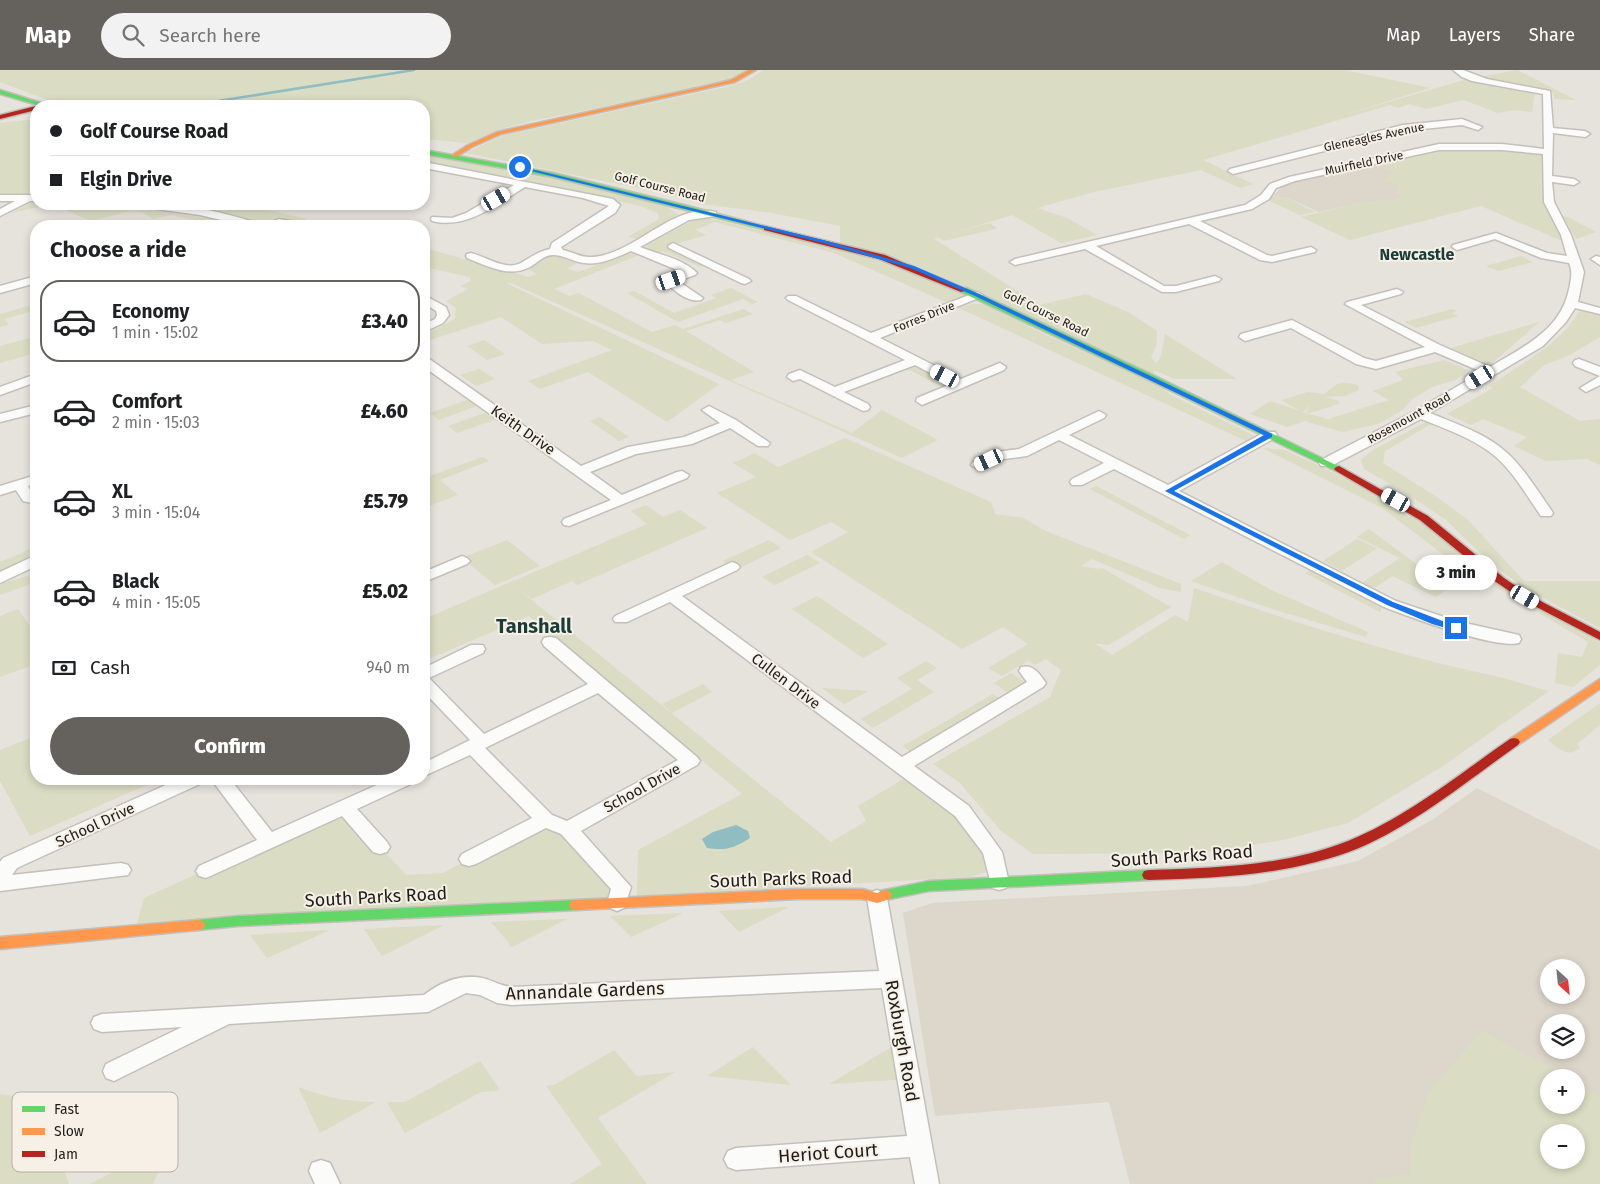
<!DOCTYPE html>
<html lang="en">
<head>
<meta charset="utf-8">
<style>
	:root { --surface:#fff; --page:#f2f2f2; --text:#202124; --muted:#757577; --line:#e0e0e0; --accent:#65625d }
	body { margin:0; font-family:"Fira Sans",sans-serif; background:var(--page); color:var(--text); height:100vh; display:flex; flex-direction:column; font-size:19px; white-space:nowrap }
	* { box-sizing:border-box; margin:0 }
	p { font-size:16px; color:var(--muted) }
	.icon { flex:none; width:28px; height:28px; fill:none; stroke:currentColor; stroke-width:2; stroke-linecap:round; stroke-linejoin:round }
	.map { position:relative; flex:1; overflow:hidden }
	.side { position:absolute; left:30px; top:150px; width:400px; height:565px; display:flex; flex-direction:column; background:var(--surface); border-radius:20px; box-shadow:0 2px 8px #0003 }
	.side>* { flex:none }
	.top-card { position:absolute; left:30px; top:30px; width:400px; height:110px; border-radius:20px; box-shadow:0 2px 8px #0003; display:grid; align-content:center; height:110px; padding:0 20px; background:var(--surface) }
	.needle { width:32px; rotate:153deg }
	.controls { position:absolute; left:1540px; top:889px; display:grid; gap:10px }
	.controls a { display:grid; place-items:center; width:45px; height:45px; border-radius:50%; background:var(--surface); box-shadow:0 2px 8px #0003; font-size:25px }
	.end { position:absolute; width:22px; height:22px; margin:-11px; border:6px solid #1a73e8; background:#fff; box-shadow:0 0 0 2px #fff }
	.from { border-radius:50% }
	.bubble { position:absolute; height:35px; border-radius:18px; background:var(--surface); box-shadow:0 2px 8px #0003; font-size:16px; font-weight:800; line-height:35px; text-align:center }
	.car { position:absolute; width:15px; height:30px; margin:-15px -8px; border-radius:6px; box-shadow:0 0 4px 1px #0007; background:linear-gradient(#fff 24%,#345 0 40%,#fff 0 76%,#345 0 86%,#fff 0) }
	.top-card b { display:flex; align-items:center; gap:18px; height:48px; font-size:19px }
	.top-card b+b { border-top:1px solid var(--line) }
	.top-card i { width:12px; height:12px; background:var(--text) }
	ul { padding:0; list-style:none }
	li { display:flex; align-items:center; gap:15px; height:82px; margin:0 10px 8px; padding:0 10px; border:2px solid transparent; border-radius:20px }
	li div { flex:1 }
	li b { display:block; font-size:19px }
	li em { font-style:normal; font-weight:800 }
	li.active { border-color:var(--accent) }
	li>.icon { width:45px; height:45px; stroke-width:1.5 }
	h2 { padding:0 20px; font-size:22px; line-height:60px }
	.pay { display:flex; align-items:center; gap:12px; height:55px; padding:0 20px; font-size:19px }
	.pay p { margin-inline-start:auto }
	.primary-button { display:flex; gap:10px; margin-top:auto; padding:10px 20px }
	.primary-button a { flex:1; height:58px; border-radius:30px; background:var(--accent); color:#fff; font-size:20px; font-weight:800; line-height:58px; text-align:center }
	header { display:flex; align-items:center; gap:30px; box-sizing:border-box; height:70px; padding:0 25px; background:var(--accent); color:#fff }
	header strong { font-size:24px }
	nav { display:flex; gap:28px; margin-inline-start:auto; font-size:18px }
	.search { width:350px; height:45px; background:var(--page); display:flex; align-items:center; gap:12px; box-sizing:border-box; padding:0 18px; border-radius:28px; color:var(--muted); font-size:19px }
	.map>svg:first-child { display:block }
	.built { fill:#ddd6cb; fill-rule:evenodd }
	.green { fill:#dadcc3; fill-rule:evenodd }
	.water { fill:#8fbdc1 }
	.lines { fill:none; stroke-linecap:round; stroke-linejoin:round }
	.stream { stroke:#8fbdc1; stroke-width:2.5 }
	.street-casing { stroke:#c3c0bb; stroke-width:3 }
	.fast-casing { stroke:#c3c0bb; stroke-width:3 }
	.slow-casing { stroke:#c3c0bb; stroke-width:3 }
	.jam-casing { stroke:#c3c0bb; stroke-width:3 }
	.street { fill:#fbfbfa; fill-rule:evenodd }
	.fast { fill:#63d668; fill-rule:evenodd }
	.slow { fill:#ff974d; fill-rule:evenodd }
	.jam { fill:#b3261e; fill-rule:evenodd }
	.route { fill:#1a73e8 }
	.labels { text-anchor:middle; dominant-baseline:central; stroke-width:4; stroke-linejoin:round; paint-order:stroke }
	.far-street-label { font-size:12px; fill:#1f1d19; stroke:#f6f0e6 }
	.street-label { font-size:15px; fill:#1f1d19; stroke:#f6f0e6 }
	.far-district-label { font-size:16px; font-weight:bold; fill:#1b3d3a; stroke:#f6f0e6 }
	.near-street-label { font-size:18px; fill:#1f1d19; stroke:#f6f0e6 }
	.district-label { font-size:20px; font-weight:bold; fill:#1b3d3a; stroke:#f6f0e6 }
	.key { fill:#f6f0e6; stroke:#b6b1a8; stroke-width:1 }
	.key-label { font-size:14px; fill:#1f1d19 }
</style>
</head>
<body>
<header>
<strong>Map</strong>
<div class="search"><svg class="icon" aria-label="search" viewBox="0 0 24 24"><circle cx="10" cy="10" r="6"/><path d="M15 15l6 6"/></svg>Search here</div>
<nav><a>Map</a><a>Layers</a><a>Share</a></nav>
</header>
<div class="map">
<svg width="1600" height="1114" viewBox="0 0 1600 1114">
	<rect width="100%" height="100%" fill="#e6e2dc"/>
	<!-- built -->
	<path class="built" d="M1376 94 1393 101 1403 129 1360 133 1319 142 1290 129 1273 126 1282 117 1294 112Z
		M1477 718 1600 780V1114H1130L1109 1032 935 1046 903 843 932 833 1246 816 1358 791 1432 750ZM1549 898H1576V925H1549ZM1549 952H1576V980H1549ZM1549 1008H1576V1035H1549ZM1549 1062H1576V1090H1549Z"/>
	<!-- green -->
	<path class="green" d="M0 0H746L737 7 720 13 532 51 500 59 467 73 424 69V36H64L0 12Z
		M763 0H1345L1430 18 1334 48 1471 8 1484 15 1535 22 1532 42 1514 40 1498 43 1464 30 1426 39 1410 34 1398 38 1390 35 1203 90 1253 114 1240 118 1201 100 1094 122 1037 138 1067 148 1097 165 1061 173 1012 145 953 163 990 153 997 158 995 159 944 171 938 167 934 169 1040 235 1086 224 1130 243 1157 261 1156 277 1151 287 1156 293 1155 296 1161 286 1165 264 1237 309H1175L1154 300 1152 308 977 225 840 176V156L772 143 702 134 663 123 466 83 501 66 707 21C726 17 747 14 763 0Z
		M1517 0 1576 30 1555 29 1553 23 1544 19 1474 8Z
		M36 49V128H0V53Z
		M1473 76 1548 82 1549 132 1569 174 1481 136 1350 170 1301 147 1360 133 1403 129 1395 122 1399 116 1385 110 1393 101 1376 94 1439 77Z
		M424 85C506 96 585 115 665 136L679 145V149L645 170 628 167 659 149 658 143 640 136 533 112 424 91Z
		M1271 126 1289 129 1315 142 1300 145 1265 129Z
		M36 132V134C95 134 153 138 212 149L211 153 170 145 153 149 142 142 130 141 91 151 52 134 11 143 30 133Z
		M142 134H266L260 138 307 149 295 155 279 152 268 156H257L236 150 165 136Z
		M1563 146 1568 147 1596 162 1576 169Z
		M698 148 718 150 862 185 964 222 965 227 948 233 834 183 715 152 695 160 706 165 673 175 709 193 700 197 663 181 658 183 650 180 646 175Z
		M424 178 529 207 536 204 529 199 550 185 571 190 577 193 567 199 579 202 626 184 644 183 554 219 569 226 579 223 652 262 675 255 683 259 743 239 753 244 726 253 720 250 686 261 754 302 731 310 852 363 882 340 938 370 902 388 511 213H506L719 314 667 352 588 302 540 319 528 311 612 280 593 271 542 274 501 247 424 272V265L455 249 456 238 446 231 468 219 461 216 471 211 470 207 424 197Z
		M1521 186 1533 192 1498 201 1486 196Z
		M731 218 758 232 752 234 743 229 678 252 627 223 634 221 674 243 717 228 711 225Z
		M36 234V240L4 249 9 255 0 257V244Z
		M972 234H987L1007 242 1031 258 1160 316 1171 325 1255 366 1246 371 959 238Z
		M1452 239 1457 241 1451 243 1458 246 1416 258 1405 252Z
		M1580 241 1600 245V267L1570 285 1544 295 1520 317 1580 351 1600 349V395L1587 389 1546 391 1514 376 1527 367 1483 349 1471 355 1447 344 1493 318 1489 316C1521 294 1559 275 1580 241Z
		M1539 252 1489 296 1451 278Z
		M33 267 36 270V283L0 293V276Z
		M484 270 505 284 487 290 467 276Z
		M1444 290 1468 300 1456 310 1432 317 1411 330 1403 340 1378 354 1342 362 1305 351 1287 357 1250 344 1270 331 1300 341 1281 330 1308 322 1324 324C1337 313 1340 310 1358 315L1359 320 1345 326 1326 327 1338 331 1339 334 1310 343 1304 342 1308 340V332L1307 339 1302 342 1328 349 1389 330 1373 321 1403 310 1395 302Z
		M917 296 951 313 942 317 908 299Z
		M479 299 495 309 476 316 460 305Z
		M473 328 482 334 439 350 430 343Z
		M490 341 500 348 457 363 448 356Z
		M600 347 629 367 619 371 590 351Z
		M1424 353 1431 354 1385 381 1383 393 1435 426 1467 449 1524 511H1600V558L1526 519 1493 495 1445 449 1409 425 1364 399 1361 390 1373 380Z
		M845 368 991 432 995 444 1023 448 1046 461 1181 514V522L1160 518 1092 489 1081 496 1098 499 1102 498 1171 537 1109 575 1094 573 1112 585 1175 545 1188 552 1194 518C1291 551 1389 583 1490 605 1510 609 1529 616 1549 621L1443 696 1348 753 1283 770 1201 783 1033 784 1000 760 960 713 933 694 1050 627 1061 600 1046 589 1035 595 1028 591 1002 606 988 598 1028 574 1003 557 962 579 811 482 848 462 831 452 790 470 717 423 756 407 733 393 755 383 778 397Z
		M1262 378 1285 380 1387 428 1600 573V595L1573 617 1555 613 1558 583 1582 587 1588 572 1452 491 1382 438Z
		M483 387 489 391 440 410 458 425 424 438V408Z
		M1096 416 1190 465 1184 469 1090 419Z
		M646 435 663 447 680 440 707 458 577 515 572 511 532 529 519 520 831 772 866 751 858 736 912 704 962 741 996 799 970 807 637 826 638 780 742 724 529 546 424 591V549L647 454 631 441Z
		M1369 459 1420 497 1431 491 1465 507 1436 527 1392 506 1374 518 1362 513 1400 488 1357 467Z
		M1357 469 1377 478 1342 501 1323 491Z
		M507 470 540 496 495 515 462 488Z
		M769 470 781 478 735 500 723 491Z
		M36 475V486L0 506V492L20 484Z
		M807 485 820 493 775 515 762 507Z
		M1222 492 1271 520 1368 562 1366 567 1269 538 1191 511Z
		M1310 500 1318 501 1383 535 1380 542 1305 503Z
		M27 506 36 508V512L0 525V514Z
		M817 526 888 574 863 588 792 539Z
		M18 539 36 565V594L0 607V546Z
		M926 591 937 598 917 610 934 622 873 658 861 649 912 619 897 608Z
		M1011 603 1029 615 1011 625 994 613Z
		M703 614 712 622 672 643 662 634Z
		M822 618 868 621 844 634Z
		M993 624 1003 630 913 684 903 676Z
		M1600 633V655L1577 674 1580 678C1568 688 1558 679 1548 670Z
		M36 666V709H160L30 766 0 711V680Z
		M344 737 406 805 443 803 545 750 568 759 619 827 137 854 144 828Z
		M789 837 739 862 719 841Z
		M683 843 631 867 610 846Z
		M567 849 512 877 491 852Z
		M444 855 382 886 364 859Z
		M330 860 267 888 250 865Z
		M1482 960 1566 1007 1549 1008V1035H1576V1013L1600 1027V1114H1375L1374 1109 1411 1104 1410 1077 1428 1024ZM1576 1062V1090H1549V1062Z
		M902 971 909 1009 829 1014Z
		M753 977 791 1015 707 1006Z
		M614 980 637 1006 675 1002 598 1048 647 1114H570L602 1094 546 1016 554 1015Z
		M480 991 500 1020 481 1022 405 1063 387 1032H405Z
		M298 1017C324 1027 348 1032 376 1032L320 1063Z
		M0 1024 36 1029 69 1114H0Z
		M171 1072 153 1114H90Z"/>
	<!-- water -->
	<path class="water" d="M736 755 748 761 750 768C734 778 726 781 707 778L702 769 713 762Z"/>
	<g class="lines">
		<!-- stream -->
		<path class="stream" d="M187 36 414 0"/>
		<defs>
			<path id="street" d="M1453 0H1463L1487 9 1550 21 1553 58 1585 61 1590 64 1585 67 1553 63 1552 106 1574 109 1579 112 1574 115 1552 112 1554 132 1571 165 1584 202 1578 232 1600 238V244L1575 238 1566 252 1543 276 1430 343C1456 354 1485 363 1506 382 1524 398 1537 420 1551 440L1553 443 1551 446H1541C1527 426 1515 404 1496 387 1475 369 1446 359 1421 349L1331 396H1321L1319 393 1321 390 1415 341 1482 302 1435 282 1376 299 1356 294 1291 258 1245 271 1239 267 1241 264 1292 250 1364 288 1376 291 1425 277 1345 234 1347 232 1397 219 1403 222 1401 224 1361 235 1440 275 1490 297C1523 277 1561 260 1569 219 1571 209 1573 202 1569 193L1541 188 1495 169 1457 180 1452 177 1453 175 1496 163 1547 183 1567 186 1561 165 1544 132 1543 84 1502 80H1439L1295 111 1276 118 1269 129 1252 139 1200 151 1267 185 1272 186 1311 177 1316 180 1315 182 1272 192 1260 190 1189 154 1096 176 1164 216H1176L1215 206 1221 209 1219 211 1176 222H1162L1085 179 1015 195 1010 192 1015 189 1245 135 1261 125 1270 114 1289 107 1439 74H1502L1544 79 1543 24 1472 11 1462 7Z
				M1462 49 1482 57 1478 60 1462 55 1403 61 1233 104 1228 101 1230 99 1403 55Z
				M424 92 613 129 620 135 615 143 561 177 563 180C572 182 582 188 592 187 634 185 673 132 716 142V146L689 150 640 177C657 184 684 189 697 203L695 205 678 211 703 228 701 230C688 233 672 220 665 210L682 202 631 181C615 188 597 197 579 192 571 190 562 185 553 185 544 185 537 193 530 197 509 208 487 196 467 188L466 186 467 184 471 183C487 187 505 201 521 193 531 187 539 181 550 179L552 173 609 136 583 128 525 117C497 134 467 160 432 151L431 149 432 147 452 148 466 143 514 115 424 98Z
				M0 125H36V131H30L0 146V139L15 131H0Z
				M137 134C179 131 221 142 261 154L262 156H246L200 145 142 137Z
				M348 134H371C366 139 353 139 348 134Z
				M279 149 299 153 300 155 263 156Z
				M673 173 749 209 751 211 745 214 741 213 669 178 668 176Z
				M1596 186 1600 187V195L1591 189Z
				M36 206V213L0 223V216Z
				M977 222 983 225 981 227 880 268 961 309 1000 293 1006 297 1004 300 922 335 916 331 917 328 951 314 915 295 844 322 868 334 870 337 868 340 863 341 800 309 793 311 787 307 789 304 800 300 835 317 905 290 788 230 786 228 788 226H796L871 263Z
				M424 225 446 237 449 245 443 253 424 262V254L435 249 437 245 436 241 424 233Z
				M424 287 428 288 581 396 628 377 684 367 720 353 702 340 709 336 736 350 770 373 768 376H758L730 358 692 374 636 384 590 402 622 425 677 402 682 401 689 405 687 408 569 456 564 455 562 452 564 449 611 430 424 297Z
				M1579 289 1600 297V306L1575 296 1573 293 1575 290Z
				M36 304V312L0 325V317Z
				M1600 306V315L1586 322 1580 318Z
				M36 335V343L0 352V344Z
				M1099 341 1106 345 1104 348 1069 365 1168 415 1265 362H1275L1277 365 1275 368 1179 421 1396 531 1456 551 1519 565 1521 569 1519 573C1495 579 1410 547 1384 537L1114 399 1082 415H1072L1070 412 1072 409 1104 393 1059 370 1027 386 1004 389 978 399 971 395 973 392 996 382 1019 379Z
				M36 405V414L28 416 33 425 36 426V434L23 431 16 420 0 425V416Z
				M36 485V496L0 513V502Z
				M462 486 467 488 470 491 467 494 424 512V502Z
				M732 492 737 494 740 497 737 500 682 526 902 687 1027 612 1019 601 1021 597C1033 594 1039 603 1046 613L1043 617 914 696 969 736 1002 782 1009 813 1006 818 999 820 992 818 983 783 955 746 670 532 627 552H615L613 549 615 546Z
				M550 567 556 568 697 687 700 691 697 695 581 761 631 817 624 838 617 841 610 838 607 833 611 819 561 764 546 758 476 794 469 796 462 794 459 789 462 784 532 748 470 685 424 706V693L470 670 424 622V598L471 575H483L485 579 483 583 429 608 484 664 588 614 544 576 542 572 544 568ZM598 623 678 690 567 751 552 745 485 678Z
				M179 709H204L202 713 17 798 12 805 121 793 128 795 131 800 128 805 0 821V792L3 788Z
				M211 709H230L272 762 390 709H415L413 713 357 739 387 772 390 777 387 782 380 784 373 782 342 746 206 808 199 806 196 801 199 796 257 770Z
				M877 820 884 823 887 828 939 1114H915L910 1087 736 1100 728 1097 724 1089 728 1081 736 1078 907 1066 882 918 512 935 497 933 480 925 466 923 428 942 229 954 114 1011 106 1008 103 1001 106 994 182 957 102 962 94 959 91 953 94 947 102 944 424 925C442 911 464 903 486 909 495 912 502 916 512 917L879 901 867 828 870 823Z
				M321 1090 330 1093 340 1114H315L309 1101 312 1093Z"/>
			<path id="fast" d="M0 20 48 35 49 36H41L0 24Z
				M424 80 553 103 684 135 771 158 767 160 553 107 424 84Z
				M961 218H967L1155 306 1344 399 1342 401H1336L1149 310 961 222Z
				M1149 800 1154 801 1156 805 1154 809 1149 810 929 821 885 830 880 829 878 825 880 821 885 820 929 811Z
				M576 830 581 831 583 835 581 839 576 840 238 856 198 860 193 859 191 855 193 851 198 850 238 846Z"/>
			<path id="slow" d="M749 0H756L735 12 501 64 472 77 456 87 451 86 468 75 497 62 702 17 731 10Z
				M1600 609V619L1518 675H1510L1508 672 1510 669Z
				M797 819H862L877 823 885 820 890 821 892 825 890 829 877 833 862 829H797L576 840 571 839 569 835 571 831 576 830Z
				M198 850 203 851 205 855 203 859 198 860 0 879V867Z"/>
			<path id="jam" d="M36 36V40L0 49V45Z
				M764 156 885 185 968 220 961 222 879 189 764 160Z
				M1339 396 1428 446 1504 508 1529 525 1600 562V570L1521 529 1496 512 1420 450 1336 401 1334 399 1336 397Z
				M1514 668 1518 669 1520 672 1518 675C1467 711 1417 753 1359 778 1292 805 1220 808 1149 810L1144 809 1142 805 1144 801 1149 800C1216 798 1285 796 1348 771 1407 747 1458 705 1510 669Z"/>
		</defs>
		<!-- street casing -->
		<use href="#street" class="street-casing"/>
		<!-- fast casing -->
		<use href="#fast" class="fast-casing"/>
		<!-- slow casing -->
		<use href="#slow" class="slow-casing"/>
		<!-- jam casing -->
		<use href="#jam" class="jam-casing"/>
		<!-- street -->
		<use href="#street" class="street"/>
		<!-- fast -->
		<use href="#fast" class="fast"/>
		<!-- slow -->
		<use href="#slow" class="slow"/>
		<!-- jam -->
		<use href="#jam" class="jam"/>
	</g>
	<!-- route -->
	<path class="route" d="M519 96 827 171 914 196 979 224 1272 364V367L1174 421 1393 532 1461 558 1456 561 1432 554 1387 535 1165 421 1264 365 975 226 910 198 823 173 519 98Z"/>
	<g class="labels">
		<!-- far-street labels -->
		<g class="far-street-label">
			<text transform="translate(1374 67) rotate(-12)">Gleneagles Avenue</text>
			<text transform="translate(1364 93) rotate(-12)">Muirfield Drive</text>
			<text transform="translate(660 117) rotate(14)">Golf Course Road</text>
			<text transform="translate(1046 243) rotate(26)">Golf Course Road</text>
			<text transform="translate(924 247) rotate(-22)">Forres Drive</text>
			<text transform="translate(1409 348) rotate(-29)">Rosemount Road</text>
		</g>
		<!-- street labels -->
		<g class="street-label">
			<text transform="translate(523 360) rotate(35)">Keith Drive</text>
			<text transform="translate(786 611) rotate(37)">Cullen Drive</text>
			<text transform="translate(642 718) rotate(-29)">School Drive</text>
			<text transform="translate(95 755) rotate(-25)">School Drive</text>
		</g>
		<!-- far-district labels -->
		<g class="far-district-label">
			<text x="1417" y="184">Newcastle</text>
		</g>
		<!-- near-street labels -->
		<g class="near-street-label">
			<text transform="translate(1182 786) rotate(-4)">South Parks Road</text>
			<text transform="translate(781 809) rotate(-2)">South Parks Road</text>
			<text transform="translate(376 827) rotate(-3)">South Parks Road</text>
			<text transform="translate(585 921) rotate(-2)">Annandale Gardens</text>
			<text transform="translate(902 971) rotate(80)">Roxburgh Road</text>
			<text transform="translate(828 1083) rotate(-4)">Heriot Court</text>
		</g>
		<!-- district labels -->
		<g class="district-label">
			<text x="534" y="556">Tanshall</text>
		</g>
	</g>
	<!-- legend -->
	<rect x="12" y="1022" width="166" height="80" rx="8" class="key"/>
	<rect x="22" y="1036" width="23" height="6" fill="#63d668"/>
	<rect x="22" y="1058" width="23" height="7" fill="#ff974d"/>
	<rect x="22" y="1081" width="23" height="6" fill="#b3261e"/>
	<g class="key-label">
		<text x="54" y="1044">Fast</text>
		<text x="54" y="1066">Slow</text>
		<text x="54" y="1089">Jam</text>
	</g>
</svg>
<div class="controls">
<a><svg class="needle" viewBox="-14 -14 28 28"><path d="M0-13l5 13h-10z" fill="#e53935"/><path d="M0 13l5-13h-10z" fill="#757577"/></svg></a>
<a><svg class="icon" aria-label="layers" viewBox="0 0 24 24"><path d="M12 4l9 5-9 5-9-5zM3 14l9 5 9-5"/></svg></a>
<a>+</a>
<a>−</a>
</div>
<i class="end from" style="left:520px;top:97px"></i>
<i class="end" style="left:1456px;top:558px"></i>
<div class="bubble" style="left:1415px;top:485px;width:82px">3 min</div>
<i class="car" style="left:496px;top:129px;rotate:60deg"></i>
<i class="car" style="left:671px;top:210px;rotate:71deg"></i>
<i class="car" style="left:945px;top:306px;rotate:297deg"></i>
<i class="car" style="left:1480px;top:307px;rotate:239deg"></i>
<i class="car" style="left:989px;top:390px;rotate:245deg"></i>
<i class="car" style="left:1396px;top:430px;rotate:299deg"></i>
<i class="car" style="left:1525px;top:527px;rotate:120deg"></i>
<div class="top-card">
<b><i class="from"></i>Golf Course Road</b>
<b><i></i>Elgin Drive</b>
</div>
<section class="side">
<h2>Choose a ride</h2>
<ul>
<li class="active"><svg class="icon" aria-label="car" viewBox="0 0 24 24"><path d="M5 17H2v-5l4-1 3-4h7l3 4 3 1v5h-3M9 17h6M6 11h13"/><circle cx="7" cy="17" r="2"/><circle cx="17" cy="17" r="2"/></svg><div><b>Economy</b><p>1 min · 15:02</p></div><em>£3.40</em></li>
<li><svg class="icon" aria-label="car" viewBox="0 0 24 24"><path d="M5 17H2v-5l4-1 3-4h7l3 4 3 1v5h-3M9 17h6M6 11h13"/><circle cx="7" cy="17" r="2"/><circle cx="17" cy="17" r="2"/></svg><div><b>Comfort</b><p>2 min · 15:03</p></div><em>£4.60</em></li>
<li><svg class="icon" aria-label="car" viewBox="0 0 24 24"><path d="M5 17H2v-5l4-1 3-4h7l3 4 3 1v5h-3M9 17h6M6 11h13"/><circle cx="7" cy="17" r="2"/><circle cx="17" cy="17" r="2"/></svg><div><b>XL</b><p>3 min · 15:04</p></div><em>£5.79</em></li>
<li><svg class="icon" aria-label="car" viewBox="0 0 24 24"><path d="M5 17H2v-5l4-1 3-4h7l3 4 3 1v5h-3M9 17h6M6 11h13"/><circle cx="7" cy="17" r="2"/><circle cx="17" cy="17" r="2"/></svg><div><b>Black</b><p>4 min · 15:05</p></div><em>£5.02</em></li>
</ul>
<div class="pay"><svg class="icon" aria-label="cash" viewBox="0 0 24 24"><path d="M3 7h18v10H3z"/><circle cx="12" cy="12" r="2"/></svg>Cash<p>940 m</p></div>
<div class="primary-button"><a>Confirm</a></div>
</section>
</div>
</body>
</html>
